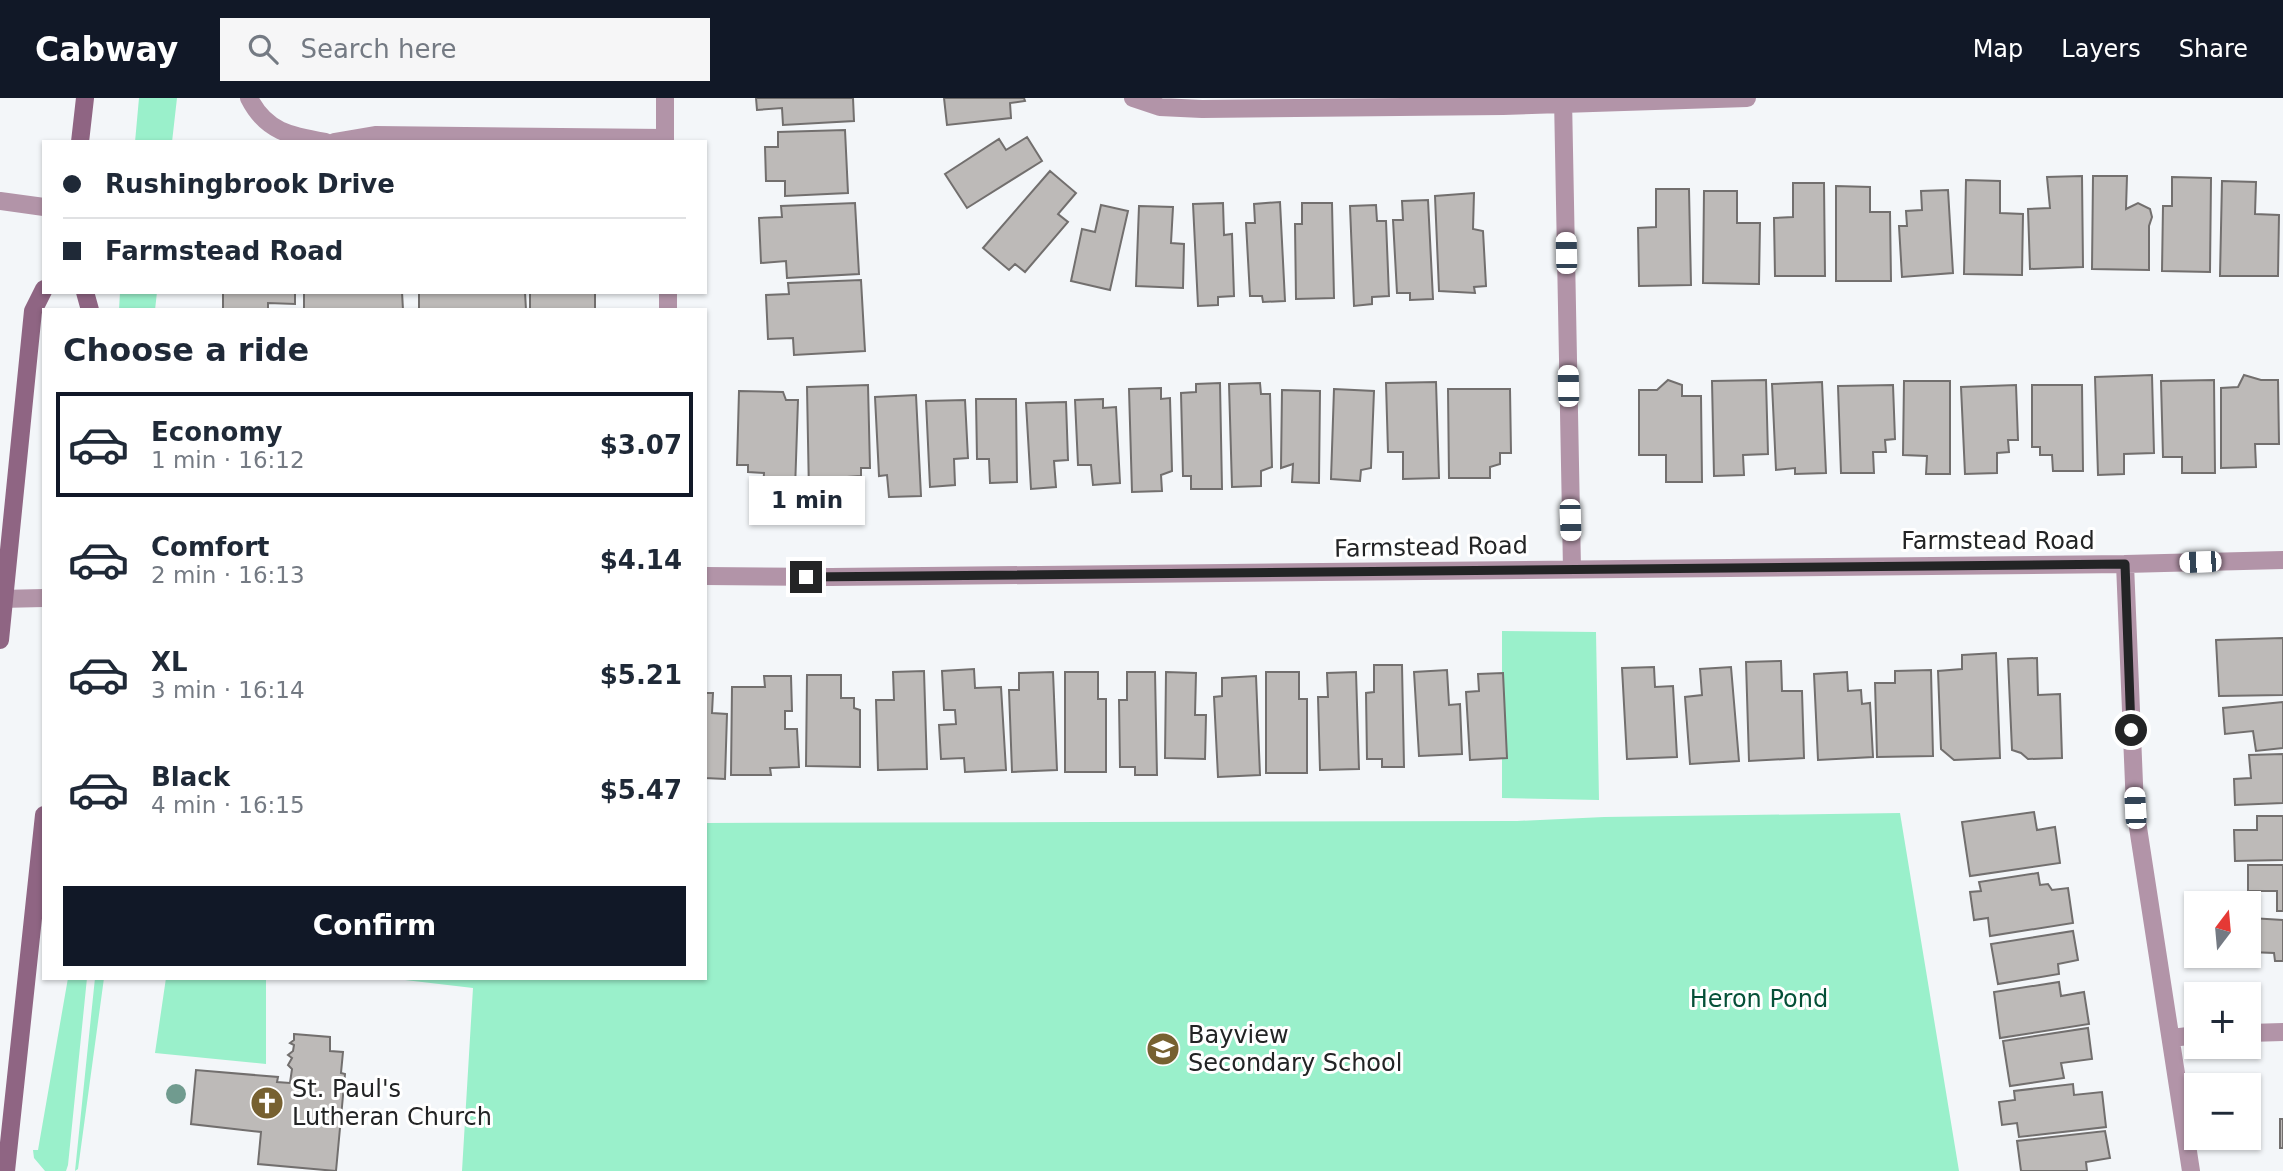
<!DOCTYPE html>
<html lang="en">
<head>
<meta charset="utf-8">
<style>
	:root { --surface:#fff; --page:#f6f6f7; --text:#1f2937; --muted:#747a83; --line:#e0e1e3; --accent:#111827 }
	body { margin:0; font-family:"DejaVu Sans",sans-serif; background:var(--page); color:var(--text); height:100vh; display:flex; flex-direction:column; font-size:26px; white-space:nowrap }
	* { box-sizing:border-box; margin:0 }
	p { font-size:23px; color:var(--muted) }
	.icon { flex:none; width:38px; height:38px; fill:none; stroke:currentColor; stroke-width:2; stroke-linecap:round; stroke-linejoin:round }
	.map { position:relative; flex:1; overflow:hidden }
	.drawer { position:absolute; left:42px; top:210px; width:665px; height:672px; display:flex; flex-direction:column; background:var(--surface); border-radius:0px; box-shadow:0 2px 5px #0004 }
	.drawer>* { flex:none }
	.hud { position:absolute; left:42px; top:42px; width:665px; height:154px; border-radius:0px; box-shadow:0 2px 5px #0004; display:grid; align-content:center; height:154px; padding:0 21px; background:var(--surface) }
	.needle { width:46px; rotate:16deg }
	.fabs { position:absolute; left:2184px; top:793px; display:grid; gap:14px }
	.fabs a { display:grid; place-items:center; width:77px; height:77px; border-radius:0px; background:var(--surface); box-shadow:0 2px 5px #0004; font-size:35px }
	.end { position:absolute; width:32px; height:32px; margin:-16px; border:9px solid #232425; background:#fff; box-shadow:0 0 0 4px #fff }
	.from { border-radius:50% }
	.bubble { position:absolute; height:49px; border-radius:0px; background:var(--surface); box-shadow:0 2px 5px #0004; font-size:23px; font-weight:700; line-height:49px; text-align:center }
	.car { position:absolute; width:21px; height:42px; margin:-21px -10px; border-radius:9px; box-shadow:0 0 5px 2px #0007; background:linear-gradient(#fff 24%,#345 0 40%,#fff 0 76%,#345 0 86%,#fff 0) }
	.hud b { display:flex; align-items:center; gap:24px; height:66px; font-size:26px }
	.hud b+b { border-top:2px solid var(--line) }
	.hud i { width:18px; height:18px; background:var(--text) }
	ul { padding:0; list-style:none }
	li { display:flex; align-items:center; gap:21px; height:105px; margin:0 14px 10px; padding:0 7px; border:4px solid transparent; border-radius:0px }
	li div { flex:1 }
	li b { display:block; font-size:26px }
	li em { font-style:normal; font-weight:700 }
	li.current { border-color:var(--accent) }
	li>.icon { width:63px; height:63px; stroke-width:1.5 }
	h2 { padding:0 21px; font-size:32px; line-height:84px }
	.button { display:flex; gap:14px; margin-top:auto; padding:14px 21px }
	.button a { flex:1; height:80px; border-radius:0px; background:var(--accent); color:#fff; font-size:28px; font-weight:700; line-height:80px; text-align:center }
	header { display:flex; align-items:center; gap:42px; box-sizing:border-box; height:98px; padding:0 35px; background:var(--accent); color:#fff }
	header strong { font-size:33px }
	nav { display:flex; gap:38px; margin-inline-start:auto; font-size:24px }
	.search { width:490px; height:63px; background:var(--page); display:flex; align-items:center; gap:18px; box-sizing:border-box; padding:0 24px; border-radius:0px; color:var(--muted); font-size:26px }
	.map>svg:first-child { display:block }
	.green { fill:#9af0cb }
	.building { fill:#bdbab8; stroke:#726f6e; stroke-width:2 }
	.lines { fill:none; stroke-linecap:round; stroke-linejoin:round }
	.street { stroke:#b294a8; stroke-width:18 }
	.secondary { stroke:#8f6583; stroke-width:18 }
	.tree { fill:#709b8f }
	.route { stroke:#232425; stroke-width:9 }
	.labels { text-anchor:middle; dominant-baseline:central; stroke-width:6; stroke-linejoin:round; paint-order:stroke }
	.street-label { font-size:24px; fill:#232425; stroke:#fff }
	.park-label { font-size:24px; fill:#055038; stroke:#fff }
	.poi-label { font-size:24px; fill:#232425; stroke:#fff; text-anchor:start }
</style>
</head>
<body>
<header>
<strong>Cabway</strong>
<div class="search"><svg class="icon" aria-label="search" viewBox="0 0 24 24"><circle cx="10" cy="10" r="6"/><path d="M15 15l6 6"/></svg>Search here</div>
<nav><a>Map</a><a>Layers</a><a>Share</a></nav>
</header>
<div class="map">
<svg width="2283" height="1073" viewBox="0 0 2283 1073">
	<rect width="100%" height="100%" fill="#f3f6f9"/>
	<!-- green -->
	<path class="green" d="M139 0H177L172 44H135Z
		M120 194H157L155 212H119Z
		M1502 533 1596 534 1599 702 1502 700Z
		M1900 715 1959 1073H462L473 890 388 880H705V725L1517 723 1604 719Z
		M68 880H87L68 1067 66 1073H45L34 1060 33 1052H38Z
		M95 880H104L78 1071 75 1073Z
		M166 880H266V966L155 955Z"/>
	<!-- building -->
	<path class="building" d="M756 0H853L854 23 783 27 782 10 757 12Z
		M944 0H1024L1025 3 1010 5 1011 20 947 27Z
		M845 32 848 95 785 98V83H766L765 49H778V34Z
		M1027 39 1042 63 967 110 945 76 999 41 1006 52Z
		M1050 73 1076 95 1058 116 1068 124 1025 174 1015 166 1009 172 983 150Z
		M2082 78 2083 169 2030 171 2028 111 2050 110 2047 79Z
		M2093 78H2127L2126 111 2138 105 2150 111 2152 119 2149 128V172L2092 171Z
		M2172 79 2211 80 2210 174 2162 173 2163 108H2172Z
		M1966 82 2000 83V115L2023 116 2022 177 1964 176Z
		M2222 83 2256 84 2255 116 2279 117 2278 178H2220Z
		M1793 85H1824L1825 178H1775L1774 120 1793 119Z
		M1836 88 1870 89V114H1890L1891 183H1836Z
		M1656 91H1689L1691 187 1639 188 1638 130 1656 129Z
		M1948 92 1953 175 1902 179 1899 128H1907L1906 113 1922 112 1921 93Z
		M1704 93H1737V125H1760L1759 186 1703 185Z
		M1474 95 1473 131 1483 133 1486 188 1474 189 1475 195 1439 193 1435 98Z
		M1428 102 1433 201 1410 202V195H1397L1393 122H1403L1402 103Z
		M1280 104 1285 203 1263 204 1262 198H1250L1246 125H1255L1254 106Z
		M855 105 859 176 787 180 786 163 761 165 759 120 782 119 781 108Z
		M1223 105 1224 137 1232 136 1234 198 1218 199V207L1198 208 1193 106Z
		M1302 105H1332L1334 200 1296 201 1295 126H1302Z
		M1101 107 1128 113 1110 192 1071 183 1082 131 1095 134Z
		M1376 107 1377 123H1386L1389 198 1372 199V206L1354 208 1350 108Z
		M1139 108 1173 109 1171 145 1184 146 1183 190 1136 188Z
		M861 182 865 253 794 257 793 240 768 241 766 197 789 196 788 185Z
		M223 194H295V206L268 205V212H223Z
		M304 194H402L403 212H304Z
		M419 194H525L526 212H419Z
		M530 194H595V212H530Z
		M2152 277 2154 355 2124 356V376L2098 377 2095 279Z
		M2244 277 2261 282H2278L2279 346H2255L2256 369 2221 370V290L2238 289Z
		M1668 282 1682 287V298H1701L1702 384H1666V357H1639V292H1657Z
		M1766 282 1768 356 1743 357 1744 377 1714 378 1712 283Z
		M2214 282 2215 375H2182V359H2163L2161 283Z
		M1904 283H1950V376H1926L1927 358 1903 357Z
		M1436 284 1439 380 1403 381V354H1388L1386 285Z
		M1822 284 1826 375 1795 376V370L1776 372 1772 286Z
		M1220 285 1222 391H1191V378H1183L1181 295 1196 294V286Z
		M1260 285 1261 296H1270L1272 369 1261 373V388L1232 389 1229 286Z
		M868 287 870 370H861V378L848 379V395L809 396 807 289Z
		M1893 287 1895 341 1885 342 1886 354H1873L1874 375H1841L1838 288Z
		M2016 287 2018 342H2008L2009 354 1997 355V375L1965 376 1961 289Z
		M2032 287H2082L2083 373H2053L2052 357H2040V349H2032Z
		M1161 290V301L1170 300 1172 373 1161 377 1162 393 1132 394 1129 291Z
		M1334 291 1374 293 1371 370 1361 372 1360 383 1331 381Z
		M1448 291H1510L1511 355H1500V366L1490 369V380H1449Z
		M1282 292 1320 293 1319 385 1292 384 1293 366 1281 370Z
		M739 293 783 294 786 302H798L795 392 763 391 764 375 748 374V367H737Z
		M916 297 921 398 889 399 887 377 879 378 875 299Z
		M976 301H1016L1017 384 990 385 989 361H977Z
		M1103 301V310L1116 309 1120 385 1093 387 1091 367H1078L1075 302Z
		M965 302 968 360 954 361 955 387 930 389 926 303Z
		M1066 304 1068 362 1054 363 1056 389 1031 391 1026 305Z
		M2283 540V597L2219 598 2216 542Z
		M1996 555 2000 660 1954 662 1941 651 1938 573 1962 571V557Z
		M2037 560 2038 597 2060 596 2062 660 2028 661 2021 655 2012 652 2008 561Z
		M1781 563 1782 593H1802L1804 660 1749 663 1746 564Z
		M1374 567H1402L1404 669H1382V661H1367L1366 595 1374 594Z
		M1654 569 1655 589 1673 588 1677 659 1627 661 1622 570Z
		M1731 569 1739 663 1690 666 1685 599 1702 597 1700 571Z
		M974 571 975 590 1001 589 1006 672 965 674 964 660 941 661 939 627 956 626 955 612H944L942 573Z
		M1447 572 1449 607 1460 606 1462 656 1419 658 1414 574Z
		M1931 572 1933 658 1877 659 1875 585H1895V573Z
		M924 573 927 671 878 672 876 602H894L893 574Z
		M1053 574 1057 672 1012 674 1009 592H1019V575Z
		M1065 574H1098V601H1106V674H1065Z
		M1127 574H1155L1157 677H1135V669H1120L1119 602H1127Z
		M1166 574 1196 575 1195 617H1206L1205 661 1165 660Z
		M1266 574H1299V601H1307V675H1266Z
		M1356 574 1359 671 1320 672 1318 599H1328L1327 575Z
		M1847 574 1848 593 1861 592 1862 606 1870 605 1873 659 1818 662 1814 576Z
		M1503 575 1507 660 1470 662 1466 594 1479 593 1478 576Z
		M807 577H841V600H854V610L860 612V669L806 668Z
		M764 578H791L792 613H785V631H797L799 669 770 670 771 677H731L732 589H765Z
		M1256 578 1260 677 1218 679 1214 599 1222 598V580Z
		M705 595H713L712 615 727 616 725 681 705 680Z
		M2283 604V650L2256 653 2253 633 2225 636 2223 610Z
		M2283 656V705L2235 707 2234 681 2251 680 2249 657Z
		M2034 714 2037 732 2055 729 2060 765 1970 778 1962 724Z
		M2257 718H2283V762L2235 763 2234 732H2257Z
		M2248 767H2283V813H2277V793H2248Z
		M2038 775 2040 787 2048 786 2052 792 2068 790 2073 825 1990 838 1988 820 1974 822 1970 794 1981 793 1979 784Z
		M2251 820 2283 822V863H2275L2274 855 2250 854Z
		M2073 833 2078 862 2058 866 2059 876 1998 886 1991 846Z
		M2059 884 2061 898 2084 894 2089 926 2000 940 1994 894Z
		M2088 930 2092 961 2061 965 2064 980 2010 988 2003 943Z
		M294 936 330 939V953L343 954 341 975 345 976 336 1073 258 1066 261 1034 191 1026 196 972 278 979 277 984 290 985 292 971 288 967 292 960 288 957 293 953 294 947 290 945 294 942Z
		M2073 986 2074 997 2102 994 2106 1029 2019 1039 2017 1025 2002 1027 1999 1004 2015 1002 2014 993Z
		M2280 1021H2283V1050H2280Z
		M2105 1033 2110 1060 2086 1064 2087 1073H2021L2017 1043Z"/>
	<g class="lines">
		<!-- street -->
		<path class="street" d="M249 0C266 34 291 38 326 44
			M665 0V44
			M1133 0 1160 9 1202 11 1503 8 1747 0
			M1563 0 1572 471
			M334 44 375 37 665 40
			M0 103 44 109
			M668 194V212
			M2125 466 2135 710 2191 1073
			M705 478 831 479 2125 466 2283 462
			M0 501 44 500
			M2249 935 2283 934
			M2172 940 2196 937"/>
		<!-- secondary -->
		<path class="secondary" d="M80 44 85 0
			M85 194 90 212
			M0 542 33 213 44 191
			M6 1073 44 717"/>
	</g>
	<!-- trees -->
	<circle class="tree" cx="176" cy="996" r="10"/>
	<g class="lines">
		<!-- route -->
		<path class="route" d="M806 479 2125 466 2131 632"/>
	</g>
	<!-- icons -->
	<defs>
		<symbol id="school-disc" viewBox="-11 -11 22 22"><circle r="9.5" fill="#776131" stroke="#fff"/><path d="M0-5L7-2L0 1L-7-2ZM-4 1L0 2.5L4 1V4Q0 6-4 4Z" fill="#fff"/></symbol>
		<symbol id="church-disc" viewBox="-11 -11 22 22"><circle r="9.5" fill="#776131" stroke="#fff"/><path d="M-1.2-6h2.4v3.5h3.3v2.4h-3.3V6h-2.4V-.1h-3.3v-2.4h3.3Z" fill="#fff"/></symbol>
	</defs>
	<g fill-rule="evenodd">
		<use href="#school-disc" x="1144" y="932" width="38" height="38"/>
		<use href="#church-disc" x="248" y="986" width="38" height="38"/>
	</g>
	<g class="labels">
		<!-- street labels -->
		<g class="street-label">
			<text x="1998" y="443">Farmstead Road</text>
			<text transform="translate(1431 449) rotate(-1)">Farmstead Road</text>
		</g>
		<!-- park labels -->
		<g class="park-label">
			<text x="1759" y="901">Heron Pond</text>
		</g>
		<!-- poi labels -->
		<g class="poi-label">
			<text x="1188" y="937">Bayview<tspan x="1188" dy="28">Secondary School</tspan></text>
			<text x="292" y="991">St. Paul's<tspan x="292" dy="28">Lutheran Church</tspan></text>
		</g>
	</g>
</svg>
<div class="fabs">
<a><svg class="needle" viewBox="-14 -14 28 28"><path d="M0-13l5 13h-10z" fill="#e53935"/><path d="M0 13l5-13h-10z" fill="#747a83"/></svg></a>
<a>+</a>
<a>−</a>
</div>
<i class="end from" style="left:2131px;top:632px"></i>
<i class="end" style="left:806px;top:479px"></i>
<div class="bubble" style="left:749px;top:378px;width:116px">1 min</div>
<i class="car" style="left:1566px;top:155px;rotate:359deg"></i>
<i class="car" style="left:1568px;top:288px;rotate:359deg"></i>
<i class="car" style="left:1570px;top:422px;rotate:178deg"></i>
<i class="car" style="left:2200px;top:464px;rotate:268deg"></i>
<i class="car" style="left:2135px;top:710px;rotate:357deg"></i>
<div class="hud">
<b><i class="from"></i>Rushingbrook Drive</b>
<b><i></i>Farmstead Road</b>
</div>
<section class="drawer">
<h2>Choose a ride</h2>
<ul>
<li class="current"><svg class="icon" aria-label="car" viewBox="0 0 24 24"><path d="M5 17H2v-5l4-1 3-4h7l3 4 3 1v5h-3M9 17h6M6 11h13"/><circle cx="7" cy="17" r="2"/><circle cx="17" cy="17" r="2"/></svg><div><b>Economy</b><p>1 min · 16:12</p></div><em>$3.07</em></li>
<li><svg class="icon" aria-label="car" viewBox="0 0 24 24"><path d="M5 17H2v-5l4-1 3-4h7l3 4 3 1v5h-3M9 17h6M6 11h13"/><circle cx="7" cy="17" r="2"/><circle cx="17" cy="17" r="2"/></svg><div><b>Comfort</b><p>2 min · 16:13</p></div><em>$4.14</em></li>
<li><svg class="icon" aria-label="car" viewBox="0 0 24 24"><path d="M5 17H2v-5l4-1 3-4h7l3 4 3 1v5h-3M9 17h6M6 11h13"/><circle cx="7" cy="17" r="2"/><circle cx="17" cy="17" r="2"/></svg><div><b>XL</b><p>3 min · 16:14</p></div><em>$5.21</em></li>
<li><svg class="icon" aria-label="car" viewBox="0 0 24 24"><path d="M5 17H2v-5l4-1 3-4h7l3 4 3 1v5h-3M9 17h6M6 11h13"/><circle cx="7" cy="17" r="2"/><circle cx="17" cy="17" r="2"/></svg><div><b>Black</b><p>4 min · 16:15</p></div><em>$5.47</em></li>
</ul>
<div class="button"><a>Confirm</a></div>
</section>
</div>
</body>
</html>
